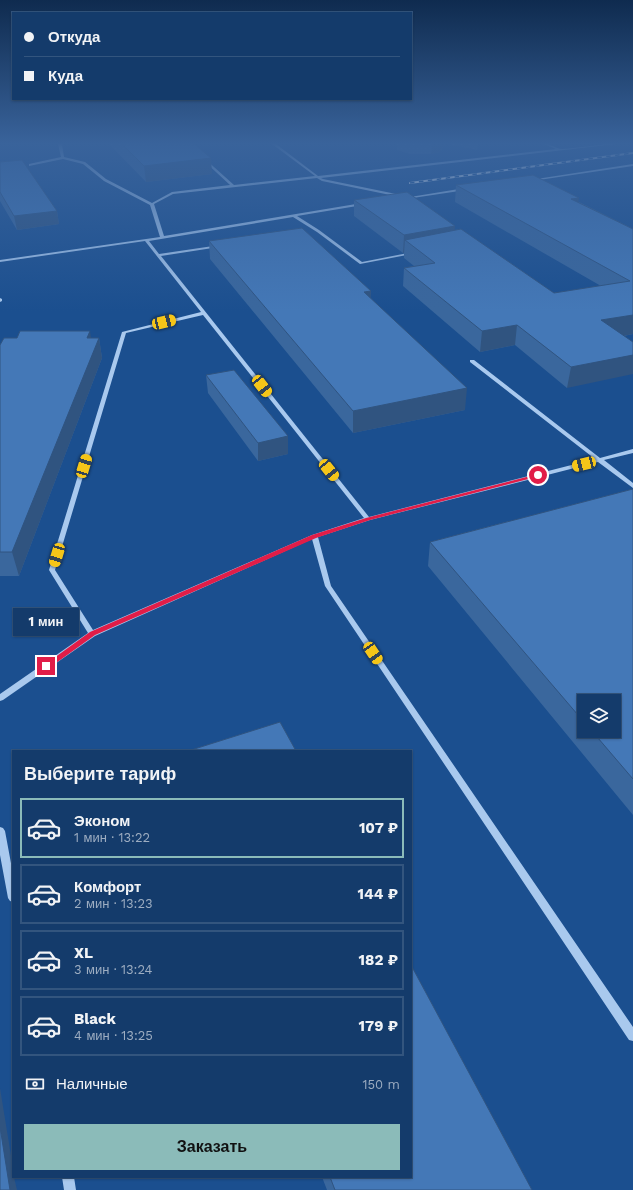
<!DOCTYPE html>
<html lang="ru">
<head>
<meta charset="utf-8">
<style>
	:root { --surface:#143b6b; --page:#1d4271; --text:#f1f3f6; --muted:#9dadc1; --line:#33557e; --accent:#8bbbb9 }
	body { margin:0; font-family:"Work Sans",sans-serif; background:var(--page); color:var(--text); height:100vh; display:flex; flex-direction:column; font-size:15px; white-space:nowrap }
	* { box-sizing:border-box; margin:0 }
	p { font-size:13px; color:var(--muted) }
	.icon { flex:none; width:22px; height:22px; fill:none; stroke:currentColor; stroke-width:2; stroke-linecap:round; stroke-linejoin:round }
	.map { position:relative; flex:1; overflow:hidden }
	.panel { position:absolute; left:12px; top:750px; width:400px; height:428px; display:flex; flex-direction:column; background:var(--surface); border-radius:0px; box-shadow:0 1px 3px #0004,0 0 0 1px var(--line) }
	.panel>* { flex:none }
	.hud { position:absolute; left:12px; top:12px; width:400px; height:88px; border-radius:0px; box-shadow:0 1px 3px #0004,0 0 0 1px var(--line); display:grid; align-content:center; height:88px; padding:0 12px; background:var(--surface) }
	.fabs { position:absolute; left:577px; top:694px; display:grid; gap:8px }
	.fabs a { display:grid; place-items:center; width:44px; height:44px; border-radius:0px; background:var(--surface); box-shadow:0 1px 3px #0004,0 0 0 1px var(--line); font-size:20px }
	.end { position:absolute; width:18px; height:18px; margin:-9px; border:5px solid #e11d48; background:#fff; box-shadow:0 0 0 2px #fff }
	.from { border-radius:50% }
	.bubble { position:absolute; height:28px; border-radius:0px; background:var(--surface); box-shadow:0 1px 3px #0004,0 0 0 1px var(--line); font-size:13px; font-weight:700; line-height:28px; text-align:center }
	.car { position:absolute; width:12px; height:24px; margin:-12px -6px; border-radius:5px; box-shadow:0 0 3px 1px #0007; background:linear-gradient(#f5c518 24%,#345 0 40%,#f5c518 0 76%,#345 0 86%,#f5c518 0) }
	.hud b { display:flex; align-items:center; gap:14px; height:38px; font-size:15px }
	.hud b+b { border-top:1px solid var(--line) }
	.hud i { width:10px; height:10px; background:var(--text) }
	ul { padding:0; list-style:none }
	li { display:flex; align-items:center; gap:12px; height:60px; margin:0 8px 6px; padding:0 4px; border:2px solid var(--line); border-radius:0px }
	li div { flex:1 }
	li b { display:block; font-size:15px }
	li em { font-style:normal; font-weight:700 }
	li.selected { border-color:var(--accent) }
	li>.icon { width:36px; height:36px; stroke-width:1.5 }
	h2 { padding:0 12px; font-size:18px; line-height:48px }
	.pay { display:flex; align-items:center; gap:10px; height:44px; padding:0 12px; font-size:15px }
	.pay p { margin-inline-start:auto }
	.primary-button { display:flex; gap:8px; margin-top:auto; padding:8px 12px }
	.primary-button a { flex:1; height:46px; border-radius:0px; background:var(--accent); color:#111; font-size:16px; font-weight:700; line-height:46px; text-align:center }
	.map>svg:first-child { display:block }
	.lines { fill:none; stroke-linecap:round; stroke-linejoin:round }
	.minor { fill:#a9c9ee; fill-rule:evenodd }
	.rail-casing { stroke:#fff; stroke-width:2 }
	.rail { stroke:#1b4f8f; stroke-width:1.5; stroke-dasharray:4.5; stroke-linecap:butt }
	.wall { fill:#3a679d; fill-rule:evenodd }
	.shaded-wall { fill:#305480 }
	.building { fill:#4478b7; stroke:#305480 }
	.route { fill:#e11d48 }
</style>
</head>
<body>
<div class="map">
<svg width="633" height="1190" viewBox="0 0 633 1190">
	<rect width="100%" height="100%" fill="#1b4f8f"/>
	<g class="lines">
		<!-- minor -->
		<path class="minor" d="M58 144H62L64 157 85 162 106 179 152 203 172 192 230 185 203 160 204 158 234 185 315 176 272 144H276L318 176 556 149 544 144C551 144 557 149 562 149 580 148 598 144 616 144L321 178 323 179 401 195 400 197 322 181 317 178 173 194 154 204 164 236 362 203 363 205 297 216 319 230 362 262 413 252 414 253 412 254 360 264 317 232 293 217 149 241 159 254 220 245 221 246 219 247 161 256 369 517 595 459 470 362V360H474L600 458 633 449V453L604 460 633 483V488L598 462 370 520 318 537 331 586 633 1027V1041L629 1040 325 586 312 539 95 636 3 700 0 701V694L88 633 49 570 122 332 201 312 145 241 0 262V260L160 237 150 205 104 181 83 164 63 159 29 166V164L61 157ZM203 315 364 518 312 535 93 630 55 570 126 333Z
			M633 164V166L532 181 530 180Z
			M465 188 466 190 406 199 404 198Z
			M0 298 2 299V301L0 302Z
			M0 827 3 828 5 831 13 874V902L10 901 8 898 0 855Z
			M62 1177H74L76 1190H64Z"/>
		<defs>
			<path id="rail" d="M410 183 633 153"/>
		</defs>
		<!-- rail casing -->
		<use href="#rail" class="rail-casing"/>
		<!-- rail -->
		<use href="#rail" class="rail"/>
	</g>
	<!-- wall -->
	<path class="wall" d="M109 144H194L212 174 146 182Z
		M397 144H445L440 152 431 154H410L397 150Z
		M448 144H478L477 150Z
		M0 162 57 211 59 224 17 230 0 201Z
		M456 185 579 202 633 229V334L624 336 567 388 515 345 480 352 403 286 404 268 414 266 404 258V253H403L354 216V200L455 230 554 293 601 286 455 202Z
		M209 241 371 291 370 298 465 410 353 433 210 259Z
		M91 338H99L102 358 19 576H0V345Z
		M206 375 288 454 258 461 208 393Z
		M633 489V815L428 566 430 542ZM584 701 614 731H584Z
		M322 1177H411L532 1190H327Z"/>
	<!-- shaded-wall -->
	<path class="shaded-wall" d="M432 144H445L440 152 431 154Z
		M211 158 212 174 146 182 144 166Z
		M579 198 576 215 571 199Z
		M57 211 59 224 17 230 14 216Z
		M455 226 454 243 405 240 404 253H403L404 235Z
		M371 291 370 310 364 292Z
		M633 315V334L597 341 601 320Z
		M517 325 515 345 480 352 482 331Z
		M90 331 93 351 99 338 102 358 19 576 12 552Z
		M633 355V374L567 388 571 367Z
		M467 388 465 410 353 433V411Z
		M288 436V454L258 461V443Z
		M0 1088 13 1168V1177H14L17 1190H10L0 1127Z"/>
	<!-- building -->
	<path class="building" d="M122 144H194L211 158 144 166Z
		M22 160 57 211 14 216 0 192V162Z
		M533 175 579 198 571 199 633 229V315L601 320 633 342V355L571 367 517 325 482 331 404 268 435 263 405 240 461 229 554 293 630 281 456 185Z
		M407 192 455 226 404 235 354 200Z
		M302 228 371 291 364 292 467 388 353 411 209 241Z
		M20 331H90L87 338H99L12 552H0V345L4 338H17Z
		M234 370 288 436 258 443 206 375Z
		M633 489V779L592 731H614V701H584V722L430 542Z
		M280 722 296 751H188Z
		M411 965 532 1190H335L330 1177H411Z
		M0 1127 10 1190H0Z"/>
	<!-- sky -->
	<linearGradient id="sky" x2="0" y2="1"><stop stop-color="#0f2b4f"/><stop offset="0.46" stop-color="#39639b"/><stop offset="1" stop-color="#39639b" stop-opacity="0"/></linearGradient>
	<rect width="633" height="311" fill="url(#sky)"/>
	<!-- route -->
	<path class="route" d="M538 474H540V476L370 520 316 538 95 635 49 668 46 669 43 666 90 632 312 535 366 518Z"/>
</svg>
<div class="fabs">
<a><svg class="icon" aria-label="layers" viewBox="0 0 24 24"><path d="M12 4l9 5-9 5-9-5zM3 14l9 5 9-5"/></svg></a>
</div>
<i class="end from" style="left:538px;top:475px"></i>
<i class="end" style="left:46px;top:666px"></i>
<div class="bubble" style="left:13px;top:608px;width:66px">1 мин</div>
<i class="car" style="left:164px;top:322px;rotate:77deg"></i>
<i class="car" style="left:262px;top:386px;rotate:142deg"></i>
<i class="car" style="left:584px;top:464px;rotate:256deg"></i>
<i class="car" style="left:84px;top:466px;rotate:17deg"></i>
<i class="car" style="left:329px;top:470px;rotate:141deg"></i>
<i class="car" style="left:57px;top:555px;rotate:197deg"></i>
<i class="car" style="left:373px;top:653px;rotate:146deg"></i>
<div class="hud">
<b><i class="from"></i>Откуда</b>
<b><i></i>Куда</b>
</div>
<section class="panel">
<h2>Выберите тариф</h2>
<ul>
<li class="selected"><svg class="icon" aria-label="car" viewBox="0 0 24 24"><path d="M5 17H2v-5l4-1 3-4h7l3 4 3 1v5h-3M9 17h6M6 11h13"/><circle cx="7" cy="17" r="2"/><circle cx="17" cy="17" r="2"/></svg><div><b>Эконом</b><p>1 мин · 13:22</p></div><em>107 ₽</em></li>
<li><svg class="icon" aria-label="car" viewBox="0 0 24 24"><path d="M5 17H2v-5l4-1 3-4h7l3 4 3 1v5h-3M9 17h6M6 11h13"/><circle cx="7" cy="17" r="2"/><circle cx="17" cy="17" r="2"/></svg><div><b>Комфорт</b><p>2 мин · 13:23</p></div><em>144 ₽</em></li>
<li><svg class="icon" aria-label="car" viewBox="0 0 24 24"><path d="M5 17H2v-5l4-1 3-4h7l3 4 3 1v5h-3M9 17h6M6 11h13"/><circle cx="7" cy="17" r="2"/><circle cx="17" cy="17" r="2"/></svg><div><b>XL</b><p>3 мин · 13:24</p></div><em>182 ₽</em></li>
<li><svg class="icon" aria-label="car" viewBox="0 0 24 24"><path d="M5 17H2v-5l4-1 3-4h7l3 4 3 1v5h-3M9 17h6M6 11h13"/><circle cx="7" cy="17" r="2"/><circle cx="17" cy="17" r="2"/></svg><div><b>Black</b><p>4 мин · 13:25</p></div><em>179 ₽</em></li>
</ul>
<div class="pay"><svg class="icon" aria-label="cash" viewBox="0 0 24 24"><path d="M3 7h18v10H3z"/><circle cx="12" cy="12" r="2"/></svg>Наличные<p>150 m</p></div>
<div class="primary-button"><a>Заказать</a></div>
</section>
</div>
</body>
</html>
